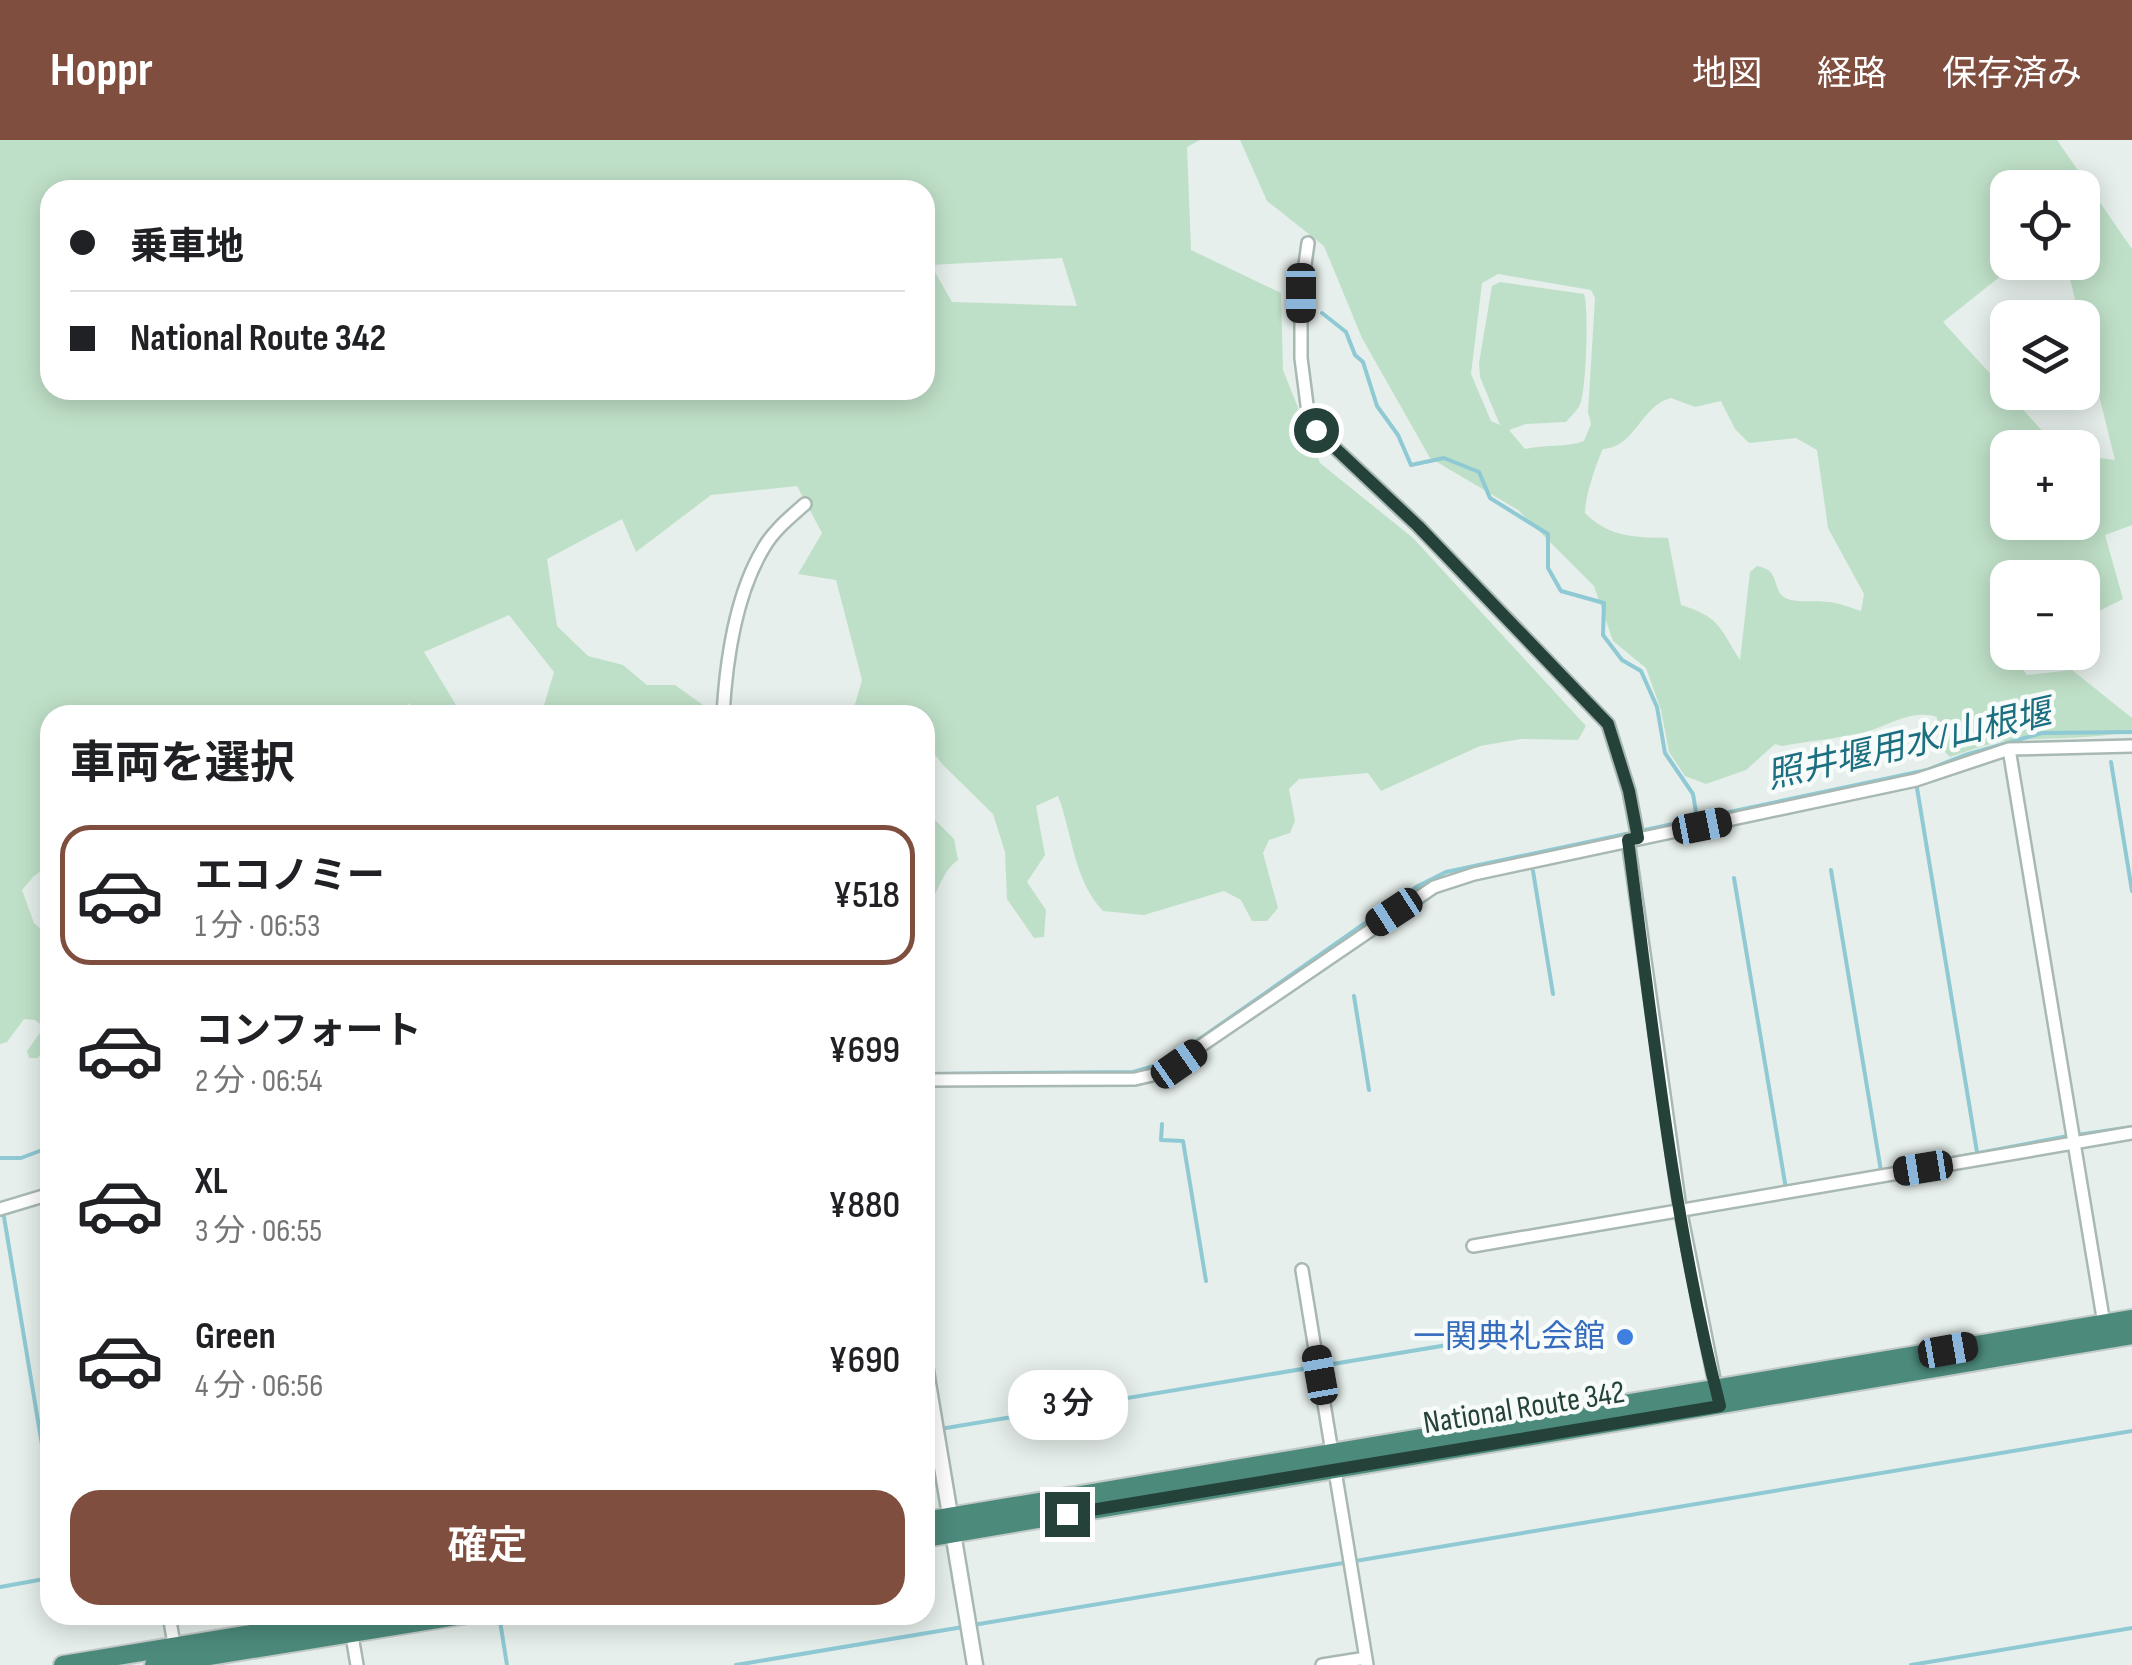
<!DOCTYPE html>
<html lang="ja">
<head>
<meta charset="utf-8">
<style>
	:root { --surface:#fff; --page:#f6f6f6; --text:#202124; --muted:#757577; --line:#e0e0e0; --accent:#7f4e3f }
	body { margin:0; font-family:"Sofia Sans Condensed","Noto Sans JP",sans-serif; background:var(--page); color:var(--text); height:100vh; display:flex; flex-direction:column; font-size:38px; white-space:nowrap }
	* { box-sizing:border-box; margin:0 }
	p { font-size:32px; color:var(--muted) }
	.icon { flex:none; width:55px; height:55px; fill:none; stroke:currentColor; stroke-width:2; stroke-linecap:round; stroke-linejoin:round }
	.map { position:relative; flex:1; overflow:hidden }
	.details { position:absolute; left:40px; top:565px; width:895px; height:920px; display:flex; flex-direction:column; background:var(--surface); border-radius:30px; box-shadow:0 5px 25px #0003 }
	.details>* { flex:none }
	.banner { position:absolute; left:40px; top:40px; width:895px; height:220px; border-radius:30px; box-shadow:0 5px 25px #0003; display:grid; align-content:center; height:220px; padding:0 30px; background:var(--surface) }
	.buttons { position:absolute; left:1990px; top:30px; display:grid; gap:20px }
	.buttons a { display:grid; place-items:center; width:110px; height:110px; border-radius:20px; background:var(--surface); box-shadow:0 5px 25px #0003; font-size:50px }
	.end { position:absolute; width:45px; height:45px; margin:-22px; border:12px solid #24423a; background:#fff; box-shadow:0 0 0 5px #fff }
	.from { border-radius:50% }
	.bubble { position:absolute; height:70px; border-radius:30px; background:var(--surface); box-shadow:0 5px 25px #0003; font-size:32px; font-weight:600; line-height:70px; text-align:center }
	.car { position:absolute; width:30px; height:60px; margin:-30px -15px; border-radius:12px; box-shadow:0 0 8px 2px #0007; background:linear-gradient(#222 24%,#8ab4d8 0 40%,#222 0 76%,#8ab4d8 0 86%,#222 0) }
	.banner b { display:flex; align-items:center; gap:35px; height:95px; font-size:38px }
	.banner b+b { border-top:2px solid var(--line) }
	.banner i { width:25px; height:25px; background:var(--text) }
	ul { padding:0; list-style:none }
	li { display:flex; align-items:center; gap:30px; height:140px; margin:0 20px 15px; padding:0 10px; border:5px solid transparent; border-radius:30px }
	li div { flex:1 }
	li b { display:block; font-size:38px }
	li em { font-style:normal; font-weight:600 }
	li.selected { border-color:var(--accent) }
	li>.icon { width:90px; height:90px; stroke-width:1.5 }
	h2 { padding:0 30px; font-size:45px; line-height:120px }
	.cta { display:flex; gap:20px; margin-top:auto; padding:20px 30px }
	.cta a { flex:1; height:115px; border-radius:30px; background:var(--accent); color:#fff; font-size:40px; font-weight:600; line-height:115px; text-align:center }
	header { display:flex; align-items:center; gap:60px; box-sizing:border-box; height:140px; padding:0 50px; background:var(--accent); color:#fff }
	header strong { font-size:48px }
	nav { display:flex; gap:55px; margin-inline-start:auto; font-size:35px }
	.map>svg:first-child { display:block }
	.green { fill:#bfe0c8; fill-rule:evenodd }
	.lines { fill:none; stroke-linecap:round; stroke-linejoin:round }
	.stream { stroke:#8ec9d4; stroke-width:4 }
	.minor-casing { stroke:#a8b8b2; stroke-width:16 }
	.tertiary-casing { stroke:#a8b8b2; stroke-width:19 }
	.trunk-casing { stroke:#c2cac8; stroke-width:22 }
	.minor { stroke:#fff; stroke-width:11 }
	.tertiary { stroke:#fff; stroke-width:14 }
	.trunk { stroke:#4c8a7c; stroke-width:18 }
	.route { stroke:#24423a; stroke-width:12 }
	.shop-dot { fill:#3f7fe0; stroke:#f7fbf9; stroke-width:4 }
	.labels { text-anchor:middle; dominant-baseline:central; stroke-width:9; stroke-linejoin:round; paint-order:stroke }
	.shop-label { font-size:32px; fill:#366cbe; stroke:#f7fbf9; text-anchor:end }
	.street-label { font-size:32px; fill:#24423a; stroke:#f7fbf9 }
	.water-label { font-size:35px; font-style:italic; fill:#1c6f80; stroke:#f7fbf9 }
</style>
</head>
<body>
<header>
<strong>Hoppr</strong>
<nav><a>地図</a><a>経路</a><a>保存済み</a></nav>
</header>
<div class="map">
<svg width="2132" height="1525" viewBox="0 0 2132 1525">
	<rect width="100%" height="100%" fill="#e6efeb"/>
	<!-- green -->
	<path class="green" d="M0 0H1200L1187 7 1191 110 1281 153 1283 230 1320 323 1413 398 1586 586 1578 600 1521 599 1480 606 1381 651 1368 633 1299 639 1289 649 1295 681 1290 693 1269 700 1263 713 1278 768 1267 781H1252L1241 760 1224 751 1144 775 1103 771C1073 739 1073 695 1058 656L1036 666 1045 715 1027 742 1046 770 1044 797 1034 798 1007 759 1005 712 993 674 943 625 925 602V575H852L862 540 836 440 798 434 822 393 797 346 711 355 636 412 622 379 547 419 557 486 588 516 623 525 647 545H675L703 565 715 568 720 575H682L675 570 657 575H541L554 532 509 475 424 512 462 575H414L409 563 400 575H50V725L34 736 22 750 34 783 50 797V906L37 918H29L27 911 44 887 35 880 24 879 7 902 0 904ZM50 50H925V250H50ZM1062 118 1077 166 952 162 931 125Z
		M1240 0H2057L2132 109V385L2105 395 2123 459 2083 479 2082 438H2008V512L2014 513 2012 515 2027 535 2072 530 2132 578V589C2118 599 2030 598 2005 601 1986 604 1968 611 1950 617L1937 604V577C1910 568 1886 588 1861 593 1835 599 1808 601 1782 606L1775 604 1746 630 1706 644 1685 636 1669 612 1661 570 1646 528 1613 501 1594 446 1518 370 1430 318 1362 198 1324 106 1267 61ZM2008 48H2082V122L2066 123 2115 320 2083 316 2082 382H2008V308L2057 307 1943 182 2017 123 2008 122ZM1498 134 1591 150 1595 158 1588 272 1591 284 1584 301C1564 308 1547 304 1525 309L1509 290 1526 284 1566 282C1571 276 1579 269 1581 262 1586 246 1589 169 1584 154L1500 142 1492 146 1479 223 1480 237 1500 285 1491 281 1471 234 1482 143ZM1671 258 1695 267 1721 261 1735 289 1749 303 1796 298 1817 310 1828 388 1864 454 1861 471C1851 468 1840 463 1829 462 1817 460 1798 463 1788 459 1770 453 1783 430 1757 426L1750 432 1740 520C1719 487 1720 477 1681 465L1668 398C1635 397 1610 398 1585 373 1585 358 1596 323 1603 309 1635 308 1641 265 1671 258Z
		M925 655 934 679 954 699 958 720C940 733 941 751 925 768Z"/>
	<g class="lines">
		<!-- stream -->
		<path class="stream" d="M1322 173 1346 192 1355 215 1363 222 1377 266 1398 295 1411 325 1444 318 1479 332 1490 358 1548 394V428L1561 451 1604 463 1603 495 1622 520 1641 531 1657 567 1665 613 1693 654 1697 678
			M2111 622 2132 751
			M1917 648 1977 1012
			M1831 730 1881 1031
			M1533 731 1553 854
			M1734 738 1786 1049
			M1354 856 1369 950
			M1184 910 1418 746 1446 732 1927 630 1965 615 2042 593 2132 592
			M925 934 1133 932 1168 922
			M1162 984 1161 1000 1183 1001 1206 1141
			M2077 995 2132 987
			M0 1018H21L50 1007
			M1915 1025 2068 996
			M4 1077 46 1329
			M940 1289 1508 1195
			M0 1447 50 1438
			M500 1481 507 1525
			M973 1485 2132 1291
			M736 1525 963 1487
			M1911 1525 2132 1488"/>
		<defs>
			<path id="minor" d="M1308 103 1301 153V218L1307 265 1316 290 1418 386 1608 584 1629 651 1638 698
				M723 575C726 522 735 456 763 409 773 391 789 378 805 364
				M2009 609 2105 1190
				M1628 700 1680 1068 1717 1254
				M925 940 1135 939 1161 933 1434 747 1474 734 1916 640 2009 609 2132 606
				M0 1069 50 1054
				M1473 1106 2132 993
				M1302 1130 1367 1525
				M169 1475 175 1510
				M351 1490 357 1525
				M1322 1525 1366 1518"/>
			<path id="tertiary" d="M925 1225 975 1525"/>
			<path id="trunk" d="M925 1381 2132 1179
				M925 1398 2132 1195
				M63 1525 365 1475
				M154 1525 462 1475"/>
		</defs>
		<!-- minor casing -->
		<use href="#minor" class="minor-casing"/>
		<!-- tertiary casing -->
		<use href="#tertiary" class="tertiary-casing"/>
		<!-- trunk casing -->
		<use href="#trunk" class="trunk-casing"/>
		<!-- minor -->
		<use href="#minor" class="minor"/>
		<!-- tertiary -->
		<use href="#tertiary" class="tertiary"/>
		<!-- trunk -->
		<use href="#trunk" class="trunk"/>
	</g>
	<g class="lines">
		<!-- route -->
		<path class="route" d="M1067 1374 1720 1266C1673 1081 1653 889 1628 700L1638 698 1629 651 1608 584 1418 386 1316 290"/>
	</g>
	<!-- markers -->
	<circle class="shop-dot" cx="1625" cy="1197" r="10"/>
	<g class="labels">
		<!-- shop labels -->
		<g class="shop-label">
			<text x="1605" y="1197">一関典礼会館</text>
		</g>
		<!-- street labels -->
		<g class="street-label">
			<text transform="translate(1524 1268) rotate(-9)">National Route 342</text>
		</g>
		<!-- water labels -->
		<g class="water-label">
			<text transform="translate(1909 605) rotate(-13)">照井堰用水/山根堰</text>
		</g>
	</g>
</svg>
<div class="buttons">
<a><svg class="icon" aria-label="locate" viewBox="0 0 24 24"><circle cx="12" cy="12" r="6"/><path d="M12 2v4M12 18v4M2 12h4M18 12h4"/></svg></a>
<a><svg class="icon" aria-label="layers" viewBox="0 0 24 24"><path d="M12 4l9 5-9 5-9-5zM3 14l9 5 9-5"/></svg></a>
<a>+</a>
<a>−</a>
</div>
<i class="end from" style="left:1316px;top:290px"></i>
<i class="end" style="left:1067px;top:1374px"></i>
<div class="bubble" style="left:1008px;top:1230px;width:120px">3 分</div>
<i class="car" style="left:1301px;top:153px;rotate:180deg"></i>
<i class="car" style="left:1702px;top:686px;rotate:79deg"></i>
<i class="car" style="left:1394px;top:772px;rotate:237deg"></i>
<i class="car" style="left:1179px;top:924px;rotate:55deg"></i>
<i class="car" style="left:1923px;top:1028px;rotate:261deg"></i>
<i class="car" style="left:1948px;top:1210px;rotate:80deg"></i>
<i class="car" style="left:1320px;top:1235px;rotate:350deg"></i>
<div class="banner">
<b><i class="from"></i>乗車地</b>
<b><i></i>National Route 342</b>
</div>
<section class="details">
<h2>車両を選択</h2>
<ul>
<li class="selected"><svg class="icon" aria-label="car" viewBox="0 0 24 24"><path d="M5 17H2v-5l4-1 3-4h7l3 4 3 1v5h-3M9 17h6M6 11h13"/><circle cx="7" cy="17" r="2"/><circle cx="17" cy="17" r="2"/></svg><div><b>エコノミー</b><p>1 分 · 06:53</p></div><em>¥518</em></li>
<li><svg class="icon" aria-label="car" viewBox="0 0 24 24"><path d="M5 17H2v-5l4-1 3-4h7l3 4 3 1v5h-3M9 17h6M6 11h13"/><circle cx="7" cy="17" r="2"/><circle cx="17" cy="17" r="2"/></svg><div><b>コンフォート</b><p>2 分 · 06:54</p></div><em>¥699</em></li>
<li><svg class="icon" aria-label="car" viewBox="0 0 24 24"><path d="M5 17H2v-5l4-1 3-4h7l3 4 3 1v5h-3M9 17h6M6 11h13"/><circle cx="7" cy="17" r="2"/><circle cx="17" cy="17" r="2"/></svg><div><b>XL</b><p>3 分 · 06:55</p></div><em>¥880</em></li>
<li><svg class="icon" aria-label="car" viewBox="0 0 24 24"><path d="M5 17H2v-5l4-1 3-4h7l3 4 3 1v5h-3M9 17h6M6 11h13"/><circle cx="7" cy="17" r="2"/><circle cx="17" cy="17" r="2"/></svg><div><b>Green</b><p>4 分 · 06:56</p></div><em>¥690</em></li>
</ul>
<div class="cta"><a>確定</a></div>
</section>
</div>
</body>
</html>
